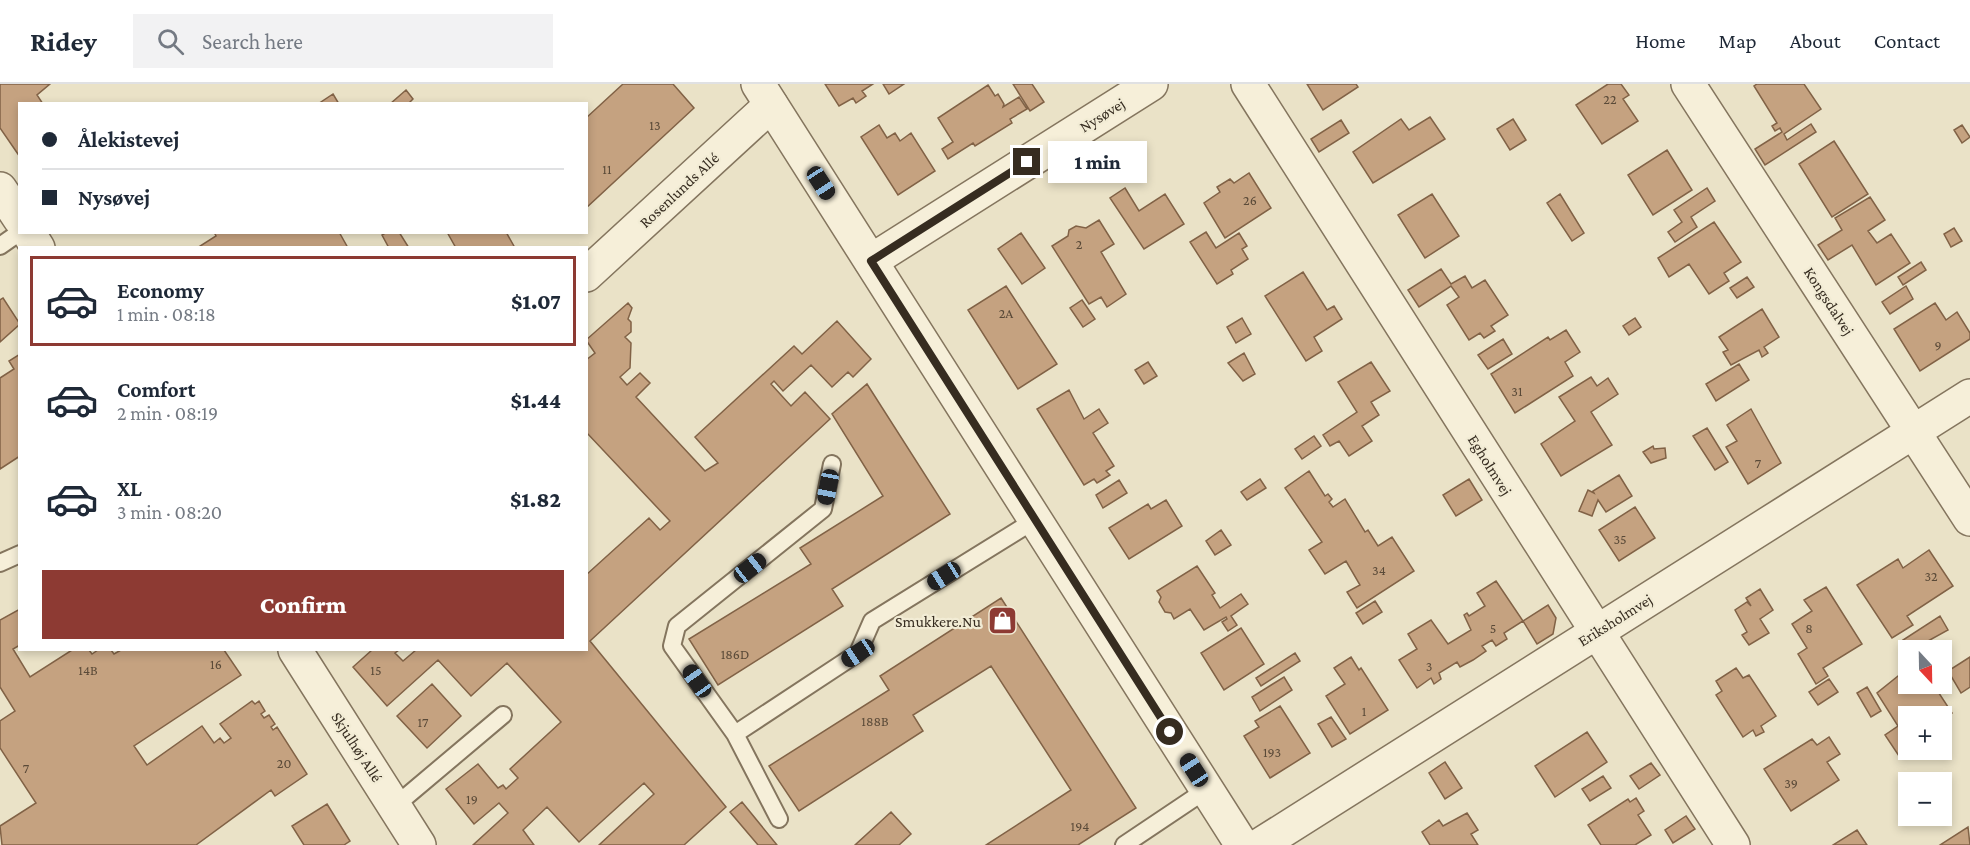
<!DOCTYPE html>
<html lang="en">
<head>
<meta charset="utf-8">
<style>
	:root { --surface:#fff; --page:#f2f2f3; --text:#1f2937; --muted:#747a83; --line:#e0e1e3; --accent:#8d3a33 }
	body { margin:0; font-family:"Crimson Pro",serif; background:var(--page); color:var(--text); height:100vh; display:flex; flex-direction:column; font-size:22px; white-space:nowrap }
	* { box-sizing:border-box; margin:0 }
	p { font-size:20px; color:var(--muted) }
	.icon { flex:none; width:33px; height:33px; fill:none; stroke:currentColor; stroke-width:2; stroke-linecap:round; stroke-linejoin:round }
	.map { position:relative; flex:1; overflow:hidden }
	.drawer { position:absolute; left:18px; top:162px; width:570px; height:405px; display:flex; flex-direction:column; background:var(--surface); border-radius:0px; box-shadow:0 3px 9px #0003 }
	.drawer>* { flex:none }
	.banner { position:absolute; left:18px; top:18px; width:570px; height:132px; border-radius:0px; box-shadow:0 3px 9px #0003; display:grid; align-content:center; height:132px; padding:0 24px; background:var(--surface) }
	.needle { width:39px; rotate:158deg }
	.buttons { position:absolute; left:1898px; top:556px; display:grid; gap:12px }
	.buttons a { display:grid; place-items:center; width:54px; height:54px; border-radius:0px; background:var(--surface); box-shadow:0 3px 9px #0003; font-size:30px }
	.end { position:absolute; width:27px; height:27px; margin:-14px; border:8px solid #362c20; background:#fff; box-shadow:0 0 0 3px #fff }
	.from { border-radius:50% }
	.bubble { position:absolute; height:42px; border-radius:0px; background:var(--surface); box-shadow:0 3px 9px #0003; font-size:20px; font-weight:800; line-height:42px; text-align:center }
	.car { position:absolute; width:18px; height:36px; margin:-18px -9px; border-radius:8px; box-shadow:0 0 4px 2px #0007; background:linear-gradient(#222 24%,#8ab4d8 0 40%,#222 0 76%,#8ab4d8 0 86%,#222 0) }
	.banner b { display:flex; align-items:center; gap:21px; height:57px; font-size:22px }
	.banner b+b { border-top:2px solid var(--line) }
	.banner i { width:15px; height:15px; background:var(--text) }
	ul { padding:10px 0 0; list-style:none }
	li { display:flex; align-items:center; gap:18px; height:90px; margin:0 12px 9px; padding:0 12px; border:3px solid transparent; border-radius:0px }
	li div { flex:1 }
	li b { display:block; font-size:22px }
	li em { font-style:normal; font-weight:800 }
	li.on { border-color:var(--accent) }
	li>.icon { width:54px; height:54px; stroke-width:1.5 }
	.action { display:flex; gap:12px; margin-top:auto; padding:12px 24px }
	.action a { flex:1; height:69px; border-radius:0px; background:var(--accent); color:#fff; font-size:24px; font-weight:800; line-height:69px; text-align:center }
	header { display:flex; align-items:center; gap:36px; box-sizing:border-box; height:84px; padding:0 30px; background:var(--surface); border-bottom:2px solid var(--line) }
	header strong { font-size:28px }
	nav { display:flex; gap:33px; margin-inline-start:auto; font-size:21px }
	.search { width:420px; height:54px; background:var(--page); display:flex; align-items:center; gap:15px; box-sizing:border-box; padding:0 21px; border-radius:0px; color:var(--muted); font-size:22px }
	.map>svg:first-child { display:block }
	.building { fill:#c5a280; stroke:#816246; stroke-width:1.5 }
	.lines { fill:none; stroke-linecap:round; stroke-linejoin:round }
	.service-casing { stroke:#84755e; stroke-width:20 }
	.minor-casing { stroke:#84755e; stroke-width:36 }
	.tertiary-casing { stroke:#84755e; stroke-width:36 }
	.service { stroke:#f6efd9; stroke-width:16 }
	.minor { stroke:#f6efd9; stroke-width:33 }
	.tertiary { stroke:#f6efd9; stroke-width:33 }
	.route { stroke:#362c20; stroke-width:8 }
	.labels { text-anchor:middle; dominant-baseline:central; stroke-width:4.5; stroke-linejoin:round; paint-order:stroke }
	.number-label { font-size:14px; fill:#5a4a38 }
	.street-label { font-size:16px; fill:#362c20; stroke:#f2ecd5 }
	.poi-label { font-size:16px; fill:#362c20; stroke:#f2ecd5; text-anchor:end }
</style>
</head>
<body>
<header>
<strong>Ridey</strong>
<div class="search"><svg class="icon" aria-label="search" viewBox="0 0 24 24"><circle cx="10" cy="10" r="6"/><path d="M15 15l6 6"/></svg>Search here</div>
<nav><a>Home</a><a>Map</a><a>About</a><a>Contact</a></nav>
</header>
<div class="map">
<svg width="1970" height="761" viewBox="0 0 1970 761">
	<rect width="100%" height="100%" fill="#eae2c7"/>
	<!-- building -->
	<path class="building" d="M0 0H50L37 11 43 20H20V73L0 44Z
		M623 0H673L694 24 586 124V34Z
		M825 0H873L862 7 866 12 856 19 853 14 839 22Z
		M883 0H904L889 10Z
		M1013 0H1032L1044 18 1030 27Z
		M1307 0H1356L1358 3 1323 26Z
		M1608 0H1621L1629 11 1623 15 1638 37 1602 60 1576 21Z
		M1757 0H1804L1821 25 1784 50 1787 56 1811 40 1816 48 1765 81 1755 65 1782 48 1780 44 1775 47 1772 42 1777 39 1754 2Z
		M988 1 995 12 998 10 1004 20 1003 23 1019 13 1027 25 1010 35 1012 39 975 62 973 59 948 75 942 65 953 58 938 34Z
		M406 6 413 15 408 20H390Z
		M333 10 339 20H318Z
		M1430 33 1445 55 1373 99 1353 68 1401 35 1409 46Z
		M1513 35 1526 56 1510 66 1497 45Z
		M1341 36 1349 49 1319 68 1311 55Z
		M879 41 887 54 895 49 900 57 911 49 935 87 898 111 861 53Z
		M1962 41 1970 53 1962 59 1954 46Z
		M1834 57 1868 110 1832 133 1799 80Z
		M1667 66 1692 106 1653 131 1628 91Z
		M1249 89 1271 124 1225 154 1204 119 1220 108 1217 103 1230 95 1234 99Z
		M1125 104 1139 127 1165 110 1184 140 1144 165 1110 114Z
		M1707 104 1715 117 1691 133 1697 143 1675 158 1668 148 1682 138 1674 126Z
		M1432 110 1459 152 1425 174 1398 131Z
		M1560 110 1584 149 1572 157 1547 119Z
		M1870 113 1885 136 1868 147 1877 159 1891 150 1910 179 1876 201 1852 161 1828 176 1818 161 1842 146 1835 134Z
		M1099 136 1114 160 1101 168 1126 210 1107 223 1101 213 1089 220 1052 162 1068 152 1069 146 1076 142 1086 144Z
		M1714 138 1741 178 1724 189 1729 197 1709 210 1689 180 1669 193 1658 174Z
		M1954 144 1962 157 1951 163 1944 150Z
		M214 148H339L348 164H197L216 152Z
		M387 148H399L409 164H389L382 151Z
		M447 148H506L515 164H456Z
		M1206 148 1216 164 1239 149 1247 162 1242 165 1248 175 1231 186 1233 190 1217 200 1190 158Z
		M1021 149 1045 184 1022 200 998 165Z
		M1921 178 1926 186 1903 201 1898 193Z
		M1441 185 1451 200 1465 192 1472 204 1485 196 1508 231 1491 242 1495 247 1484 254 1480 249 1469 256 1447 221 1459 213 1451 202 1419 223 1408 206Z
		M1303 188 1327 226 1334 222 1342 235 1314 253 1322 267 1306 277 1265 212Z
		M1747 193 1754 203 1737 214 1730 204Z
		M1006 202 1057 280 1018 305 968 226Z
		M1906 202 1913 215 1890 230 1882 218Z
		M3 214 20 240 0 258V216Z
		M1082 216 1095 235 1083 243 1070 224Z
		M628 219 632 224 628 235 631 238V248L625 253 631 259 630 284 620 293 627 301 640 289 650 299 636 313 705 387 718 379 695 353 794 262 802 270 837 237 871 275 853 293 848 288 832 303 811 281 783 307 774 297 771 300 791 322 805 308 830 335 590 557 726 723 684 761H599L654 710 644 699 579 758 547 723 523 746 534 761H473L508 729 499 719 474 740 446 705 478 680 498 704 503 701 506 705 518 694 510 685 561 638 507 579 471 612 438 576 387 622 353 583 372 566H399L395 569 403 577 416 566H586V491L649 434 660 446 670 437 586 348V276L595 269 586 256Z
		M1935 219 1946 236 1957 228 1970 249V255L1920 287 1894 245Z
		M1762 225 1779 253 1764 263 1768 269 1762 273 1759 266 1731 281 1723 268 1728 266 1719 253Z
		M1242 234 1251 250 1236 259 1227 243Z
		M1635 234 1641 243 1629 251 1623 242Z
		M1566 246 1580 268 1565 278 1573 292 1515 329 1491 290 1548 253 1550 256Z
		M1503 255 1512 270 1488 285 1478 271Z
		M1244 269 1255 290 1243 297 1228 279Z
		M20 270V372L0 385V294L14 285 9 277Z
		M1148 278 1157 292 1144 300 1135 286Z
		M1371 278 1390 307 1371 318 1379 331 1362 342 1372 357 1349 372 1339 357 1330 362 1323 351 1357 328 1338 298Z
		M1739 280 1749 296 1716 317 1706 300Z
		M1591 293 1597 302 1608 294 1618 310 1591 328 1612 361 1561 392 1541 360 1575 337 1559 313Z
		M867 300 950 430 832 505 843 522 718 601 689 555 811 480 800 464 883 412 832 330Z
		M1069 306 1084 335 1099 325 1108 339 1093 349 1114 382 1106 387 1110 391 1097 399 1094 395 1084 401 1037 325Z
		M1751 325 1781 379 1748 400 1726 363 1737 357 1727 341Z
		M1707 344 1728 378 1715 386 1693 352Z
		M1314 352 1321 362 1302 375 1295 365Z
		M1653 362 1654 365 1665 364 1666 374 1651 379 1643 368Z
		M1309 387 1325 412 1328 410 1332 415 1329 418 1333 423 1345 415 1365 448 1368 446 1378 462 1392 453 1414 487 1357 524 1347 508 1360 501 1346 477 1325 490 1309 466 1322 458 1285 404Z
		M1619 391 1632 412 1606 428 1598 416 1592 432 1579 427 1588 406 1594 409 1593 407Z
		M1260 395 1266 404 1247 416 1241 408Z
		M1469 395 1482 416 1456 432 1443 411Z
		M1119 396 1127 409 1103 424 1096 411Z
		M1166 416 1182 442 1129 475 1109 444 1148 420 1151 425Z
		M1635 423 1655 454 1619 477 1599 446Z
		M1221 446 1231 461 1215 471 1206 457Z
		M1929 466 1953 502 1907 532 1913 541 1892 554 1857 501 1898 475 1903 484Z
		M1197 482 1215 509 1212 511 1220 524 1241 510 1248 520 1231 532 1237 541 1228 547 1222 538 1227 535 1226 533 1204 546 1190 525 1174 535 1171 529 1165 528 1159 518 1161 513 1157 507Z
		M1496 497 1523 537 1504 549 1507 555 1496 562 1492 556 1482 562 1486 567 1473 576 1460 583 1457 578 1439 589 1441 595 1434 600 1431 594 1417 604 1399 576 1417 565 1408 550 1431 536 1448 560 1471 546 1464 531 1467 529 1469 532 1485 522 1477 509Z
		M1826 503 1862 560 1823 584 1828 592 1816 600 1798 570 1807 564 1792 540 1812 527 1804 516Z
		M1760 505 1773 526 1760 535 1769 549 1749 561 1742 551 1747 548 1735 526 1747 518 1751 522 1746 514Z
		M1001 514 1136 724 1078 761H986L1071 706 991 582 913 631 923 647 799 727 769 682 889 606 880 592Z
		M1375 517 1382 528 1363 540 1356 529Z
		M1548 521 1556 534 1553 550 1537 560 1523 537Z
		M20 525V561L13 565 30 593 72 566H89L92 570 98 566H111L114 570 121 566H224L241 591 134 662 147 681 202 642 214 659 220 654 224 659 231 654 220 640 252 617 255 620 259 617 265 627 261 630 264 634 269 631 275 640 271 643 273 646 277 643 307 690 275 712 271 706 196 761H2L0 742 36 719 0 664V637L15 627 0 603V536Z
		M1940 532 1948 546 1910 567 1903 556Z
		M1241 544 1264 580 1224 606 1201 569Z
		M1295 569 1300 577 1261 602 1256 594Z
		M1351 573 1359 586 1361 584 1388 626 1350 650 1326 612 1345 600 1334 584Z
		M1970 573V603L1961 609 1948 587Z
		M1736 584 1743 594 1749 591 1776 632 1761 642 1764 648 1756 652 1753 646 1743 653 1716 611 1722 607 1716 597Z
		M1908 584V600H1933L1952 629 1941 636V633H1908V666H1916L1901 675 1885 651 1898 642 1877 609Z
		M1284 593 1292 606 1260 627 1252 613Z
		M1829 595 1838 608 1818 621 1809 608Z
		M432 600 461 632 427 664 397 632Z
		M1867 603 1881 627 1871 633 1857 609Z
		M1280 622 1310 669 1270 694 1244 652 1259 643 1255 637Z
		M1331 633 1346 655 1332 663 1318 640Z
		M1587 648 1607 678 1555 713 1535 682Z
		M1829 653 1840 670 1827 678 1839 696 1791 727 1764 685 1812 655 1817 661Z
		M1445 678 1462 704 1445 715 1429 689Z
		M1651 679 1660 691 1639 705 1630 692Z
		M1603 692 1611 704 1590 717 1582 705Z
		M1636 714 1644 727 1638 731 1651 751 1635 761H1601L1588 741 1628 715 1630 718Z
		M742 718 777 761H758L730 728Z
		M327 720 350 757 344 761H304L292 742Z
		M891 728 911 750 899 761H855Z
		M1467 729 1478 746 1471 750 1478 761H1430L1422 748 1439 736 1443 742Z
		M1686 732 1695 745 1673 759 1665 746Z
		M1968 743 1970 761H1940Z
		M1857 746 1867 761H1833Z"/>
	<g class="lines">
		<defs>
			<path id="service" d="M0 162 20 148
				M0 479 20 470
				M735 650 672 562 677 542 823 425 832 380
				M395 722 503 631
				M779 735 735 650 858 569 872 537 1035 436
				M1124 761 1206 706"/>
			<path id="minor" d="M1248 0 1733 761
				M1688 0 1970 435
				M0 105 20 135
				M28 148 38 164
				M871 177 1151 0
				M586 191 771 21
				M295 566 419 761
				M1260 761 1970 312"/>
			<path id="tertiary" d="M758 0 1242 761"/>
		</defs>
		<!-- service casing -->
		<use href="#service" class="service-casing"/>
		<!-- minor casing -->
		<use href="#minor" class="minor-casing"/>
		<!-- tertiary casing -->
		<use href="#tertiary" class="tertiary-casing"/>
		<!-- service -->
		<use href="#service" class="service"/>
		<!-- minor -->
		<use href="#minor" class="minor"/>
		<!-- tertiary -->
		<use href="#tertiary" class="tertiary"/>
	</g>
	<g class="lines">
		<!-- route -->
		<path class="route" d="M1027 78 871 177 1170 648"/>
	</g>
	<!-- icons -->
	<defs>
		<symbol id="shop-square" viewBox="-11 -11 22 22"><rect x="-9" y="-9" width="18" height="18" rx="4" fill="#8d3a33" stroke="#f2ecd5"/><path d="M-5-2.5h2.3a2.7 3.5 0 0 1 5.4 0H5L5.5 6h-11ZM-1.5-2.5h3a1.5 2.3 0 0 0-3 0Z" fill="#fff"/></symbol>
	</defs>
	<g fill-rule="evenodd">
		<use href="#shop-square" x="986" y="520" width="33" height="33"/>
	</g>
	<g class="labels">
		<!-- number labels -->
		<g class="number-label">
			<text x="1610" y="15">22</text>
			<text x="655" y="41">13</text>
			<text x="607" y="85">11</text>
			<text x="1250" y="116">26</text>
			<text x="1079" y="160">2</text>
			<text x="1006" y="229">2A</text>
			<text x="1938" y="261">9</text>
			<text x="1517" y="307">31</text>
			<text x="1758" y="379">7</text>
			<text x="1620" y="455">35</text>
			<text x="1379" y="486">34</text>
			<text x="1931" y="492">32</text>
			<text x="1493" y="544">5</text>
			<text x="1809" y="544">8</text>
			<text x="735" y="570">186D</text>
			<text x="216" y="580">16</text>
			<text x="1429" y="582">3</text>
			<text x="88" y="586">14B</text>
			<text x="376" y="586">15</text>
			<text x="1364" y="627">1</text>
			<text x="875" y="637">188B</text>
			<text x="423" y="638">17</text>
			<text x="1272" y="668">193</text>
			<text x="284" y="679">20</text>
			<text x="26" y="684">7</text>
			<text x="1791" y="699">39</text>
			<text x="472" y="715">19</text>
			<text x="1080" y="742">194</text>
		</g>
		<!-- street labels -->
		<g class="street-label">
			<text transform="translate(1102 31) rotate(-32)">Nysøvej</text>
			<text transform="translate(679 106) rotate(-43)">Rosenlunds Allé</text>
			<text transform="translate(1829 217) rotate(57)">Kongsdalvej</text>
			<text transform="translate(1490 381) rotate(58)">Egholmvej</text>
			<text transform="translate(1615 536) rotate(-32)">Eriksholmvej</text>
			<text transform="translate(357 663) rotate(57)">Skjulhøj Allé</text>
		</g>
		<!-- poi labels -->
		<g class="poi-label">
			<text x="981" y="537">Smukkere.Nu</text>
		</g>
	</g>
</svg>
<div class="buttons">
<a><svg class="needle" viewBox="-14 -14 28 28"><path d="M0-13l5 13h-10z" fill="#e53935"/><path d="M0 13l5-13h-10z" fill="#747a83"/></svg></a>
<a>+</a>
<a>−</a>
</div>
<i class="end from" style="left:1170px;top:648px"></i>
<i class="end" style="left:1027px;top:78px"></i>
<div class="bubble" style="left:1048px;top:57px;width:99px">1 min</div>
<i class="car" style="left:821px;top:99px;rotate:147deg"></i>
<i class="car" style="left:828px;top:403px;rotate:191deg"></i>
<i class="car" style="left:750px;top:484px;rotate:52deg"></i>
<i class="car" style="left:944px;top:492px;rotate:238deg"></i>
<i class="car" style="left:858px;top:569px;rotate:237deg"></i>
<i class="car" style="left:697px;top:597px;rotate:325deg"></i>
<i class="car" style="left:1194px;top:686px;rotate:327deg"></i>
<div class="banner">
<b><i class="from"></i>Ålekistevej</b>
<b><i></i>Nysøvej</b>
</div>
<section class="drawer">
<ul>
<li class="on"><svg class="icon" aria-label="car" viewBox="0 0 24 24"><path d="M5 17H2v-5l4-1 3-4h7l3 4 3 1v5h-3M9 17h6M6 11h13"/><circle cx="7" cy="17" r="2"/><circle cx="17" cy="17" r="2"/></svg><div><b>Economy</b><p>1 min · 08:18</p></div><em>$1.07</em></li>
<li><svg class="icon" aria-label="car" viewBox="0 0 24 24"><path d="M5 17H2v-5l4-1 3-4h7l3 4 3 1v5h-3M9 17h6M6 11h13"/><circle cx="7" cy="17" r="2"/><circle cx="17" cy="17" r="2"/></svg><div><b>Comfort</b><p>2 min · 08:19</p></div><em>$1.44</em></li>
<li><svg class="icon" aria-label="car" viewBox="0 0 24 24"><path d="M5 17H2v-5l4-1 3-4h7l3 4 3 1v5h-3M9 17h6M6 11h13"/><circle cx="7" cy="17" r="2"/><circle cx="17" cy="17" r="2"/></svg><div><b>XL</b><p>3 min · 08:20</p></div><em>$1.82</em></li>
</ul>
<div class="action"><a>Confirm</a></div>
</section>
</div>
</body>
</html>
